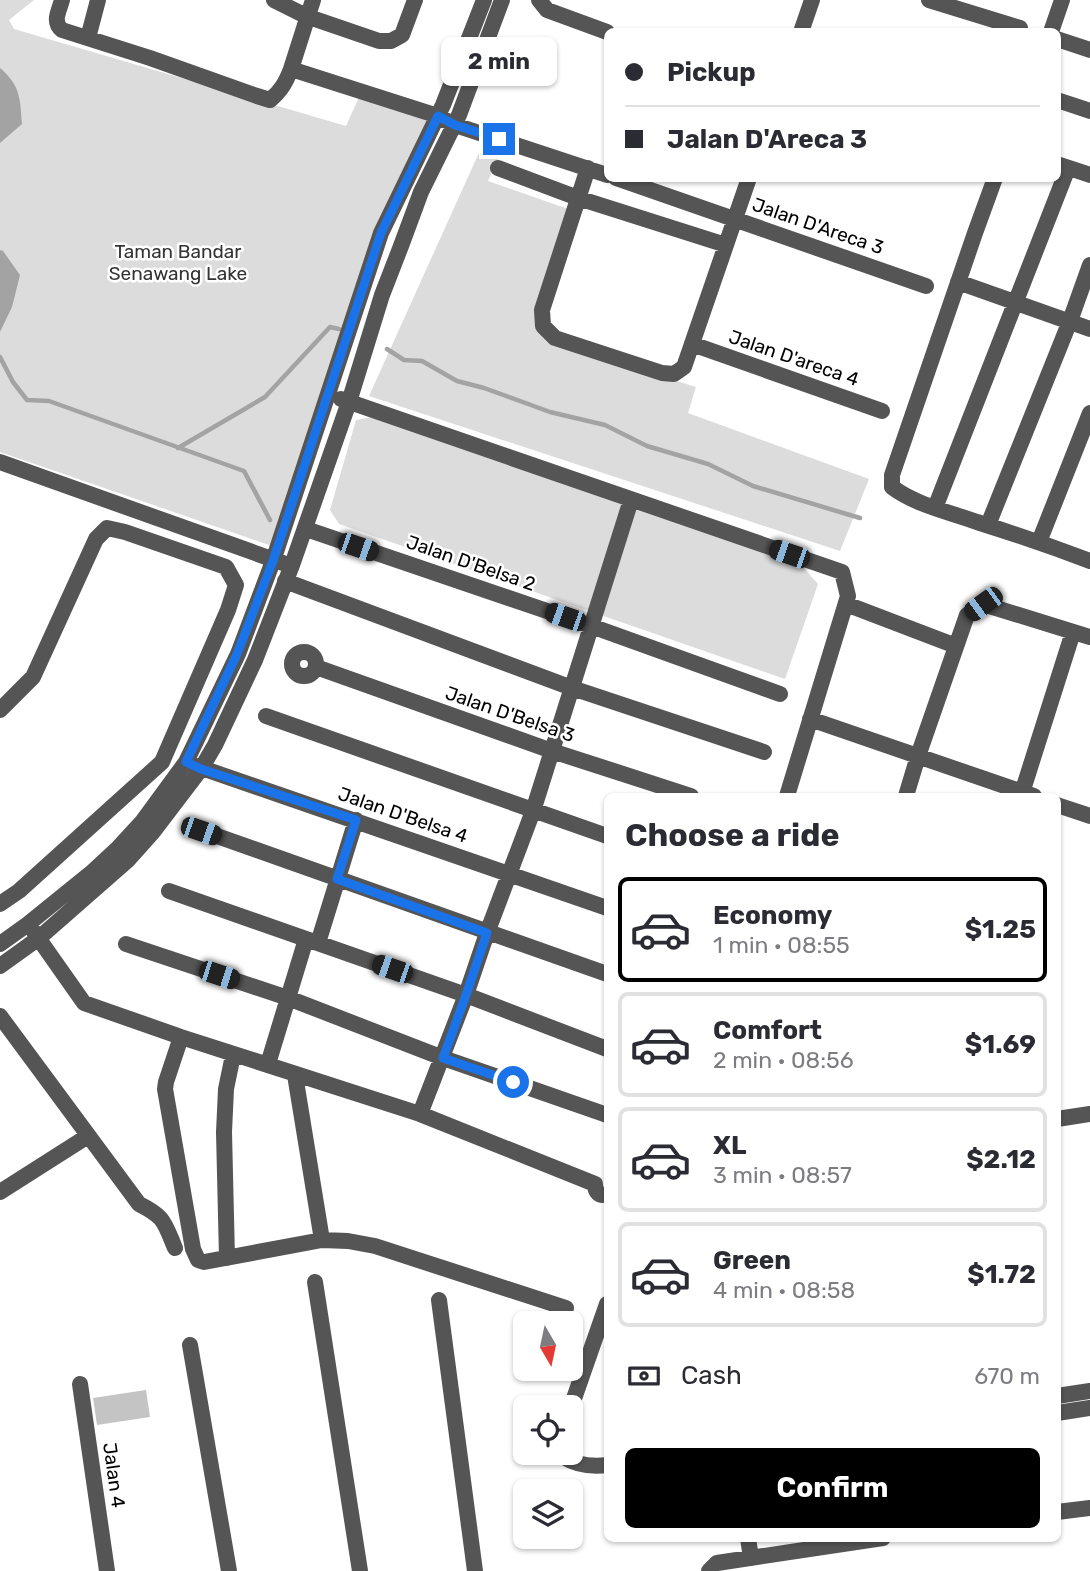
<!DOCTYPE html>
<html lang="en">
<head>
<meta charset="utf-8">
<style>
	:root { --surface:#fff; --page:#f2f2f3; --text:#2b2b33; --muted:#7c7c81; --line:#e1e1e2; --accent:#000 }
	body { margin:0; font-family:Rubik,sans-serif; background:var(--page); color:var(--text); height:100vh; display:flex; flex-direction:column; font-size:26px; white-space:nowrap }
	* { box-sizing:border-box; margin:0 }
	p { font-size:23px; color:var(--muted) }
	.icon { flex:none; width:38px; height:38px; fill:none; stroke:currentColor; stroke-width:2; stroke-linecap:round; stroke-linejoin:round }
	.map { position:relative; flex:1; overflow:hidden }
	.panel { position:absolute; left:604px; top:793px; width:457px; height:749px; display:flex; flex-direction:column; background:var(--surface); border-radius:10px; box-shadow:0 2px 5px #0004 }
	.panel>* { flex:none }
	.hud { position:absolute; left:604px; top:28px; width:457px; height:154px; border-radius:10px; box-shadow:0 2px 5px #0004; display:grid; align-content:center; height:154px; padding:0 21px; background:var(--surface) }
	.needle { width:46px; rotate:171deg }
	.fabs { position:absolute; left:513px; top:1311px; display:grid; gap:14px }
	.fabs a { display:grid; place-items:center; width:70px; height:70px; border-radius:10px; background:var(--surface); box-shadow:0 2px 5px #0004; font-size:35px }
	.end { position:absolute; width:32px; height:32px; margin:-16px; border:9px solid #1a73e8; background:#fff; box-shadow:0 0 0 4px #fff }
	.from { border-radius:50% }
	.bubble { position:absolute; height:49px; border-radius:10px; background:var(--surface); box-shadow:0 2px 5px #0004; font-size:23px; font-weight:700; line-height:49px; text-align:center }
	.car { position:absolute; width:21px; height:42px; margin:-21px -10px; border-radius:9px; box-shadow:0 0 5px 2px #0007; background:linear-gradient(#222 24%,#8ab4d8 0 40%,#222 0 76%,#8ab4d8 0 86%,#222 0) }
	.hud b { display:flex; align-items:center; gap:24px; height:66px; font-size:26px }
	.hud b+b { border-top:2px solid var(--line) }
	.hud i { width:18px; height:18px; background:var(--text) }
	ul { padding:0; list-style:none }
	li { display:flex; align-items:center; gap:21px; height:105px; margin:0 14px 10px; padding:0 7px; border:4px solid var(--line); border-radius:10px }
	li div { flex:1 }
	li b { display:block; font-size:26px }
	li em { font-style:normal; font-weight:700 }
	li.on { border-color:var(--accent) }
	li>.icon { width:63px; height:63px; stroke-width:1.5 }
	h2 { padding:0 21px; font-size:32px; line-height:84px }
	.pay { display:flex; align-items:center; gap:18px; height:77px; padding:0 21px; font-size:26px }
	.pay p { margin-inline-start:auto }
	.action { display:flex; gap:14px; margin-top:auto; padding:14px 21px }
	.action a { flex:1; height:80px; border-radius:10px; background:var(--accent); color:#fff; font-size:28px; font-weight:700; line-height:80px; text-align:center }
	.map>svg:first-child { display:block }
	.green { fill:#dcdcdc }
	.water { fill:#a3a3a3 }
	.lines { fill:none; stroke-linecap:round; stroke-linejoin:round }
	.stream { stroke:#a3a3a3; stroke-width:4.5 }
	.building { fill:#c4c4c4 }
	.minor { stroke:#555; stroke-width:16 }
	.route { stroke:#1a73e8; stroke-width:9 }
	.labels { text-anchor:middle; dominant-baseline:central; stroke-width:5; stroke-linejoin:round; paint-order:stroke }
	.street-label { font-size:19px; fill:#000; stroke:#fff }
	.park-label { font-size:19px; fill:#333; stroke:#fff }
</style>
</head>
<body>
<div class="map">
<svg width="1090" height="1571" viewBox="0 0 1090 1571">
	<rect width="100%" height="100%" fill="#fff"/>
	<!-- green -->
	<path class="green" d="M0 0H34L9 20 14 29 346 126 359 97 428 121 272 546 0 452Z
		M482 146 500 155 488 181 571 210 536 318 563 345 696 387 688 413 869 479 840 551 369 396Z
		M378 416 802 566 818 584 785 679 339 524 330 510 356 420Z"/>
	<!-- water -->
	<path class="water" d="M0 68C21 86 20 99 22 124L0 143Z
		M0 250 3 251 20 275 12 307 0 332Z"/>
	<g class="lines">
		<!-- stream -->
		<path class="stream" d="M387 349 404 360 422 361 457 381 484 388 550 412 605 425 647 446 708 464 753 486 860 518
			M0 357 13 382 27 400 49 401 244 471 270 520
			M178 448 265 397 330 327 339 329"/>
	</g>
	<!-- building -->
	<path class="building" d="M146 1390 150 1417 97 1425 93 1398Z"/>
	<g class="lines">
		<!-- minor -->
		<path class="minor" d="M62 0C59 11 52 22 62 30L150 58 257 96 270 100C281 91 286 82 291 69
			M274 0 306 16 379 41H391L402 35 415 0
			M313 0 291 69 435 115 455 125 607 175
			M539 0 547 10 607 32
			M929 0 1020 28
			M801 32 812 0
			M1051 32 1062 0
			M88 38 98 0
			M1057 39 1090 50
			M1057 100 1090 111
			M1057 164 1090 175
			M498 168 578 198 726 245
			M588 168 542 310 543 326 555 338 662 373 674 374 684 367 749 178
			M616 178 926 286
			M995 178 975 233 892 475V487C916 505 949 512 977 522 1015 534 1053 547 1090 561
			M958 282 1090 329
			M692 344 882 411
			M341 399 842 572 848 596 787 796
			M0 462 283 563
			M935 508 1068 168
			M988 525 1070 321 1090 265
			M306 529 591 626 780 694
			M1039 542 1090 413
			M285 581 572 688 764 752
			M846 604 956 646
			M292 664a12 12 0 1 1 24 0a12 12 0 1 1-24 0Z
			M316 667 552 751 691 796
			M0 710 33 677 96 539 107 528 125 532 226 567 236 585 228 610 162 762 19 891 0 904
			M266 716 607 836
			M810 719 1034 796
			M193 765 607 908
			M906 796 918 756 967 615 983 604 1090 637
			M1021 796 1073 632
			M1057 805 1090 816
			M200 830 607 974
			M169 891 466 995 607 1049
			M34 932 84 1003 181 1037 420 1114 595 1184C595 1192 599 1197 607 1194
			M318 943 356 820
			M0 944 28 924 91 873 119 847 142 822 186 762 238 654 273 561 381 233 443 105 484 0
			M126 944 288 998 443 1058 607 1115
			M0 966 39 938 128 860 153 832 201 769 215 745 255 660 292 565 349 402 382 295 401 246 421 192 459 115 502 0
			M0 1016 139 1204C165 1217 164 1222 175 1248
			M181 1037 166 1082 165 1089 193 1249 198 1260 204 1262 322 1240
			M268 1064 306 939
			M295 1075 322 1240 348 1241 375 1246 566 1308
			M420 1114 466 995 487 933 533 811 631 500
			M1057 1119 1090 1114
			M0 1192 88 1136
			M227 1258 224 1132 226 1089 233 1055
			M315 1282 360 1571
			M439 1300 475 1571
			M190 1345 229 1571
			M80 1384 107 1571
			M1057 1396 1090 1391
			M570 1410 607 1304
			M1057 1413 1090 1408
			M562 1452V1456C576 1465 591 1467 607 1465
			M1057 1512 1090 1508
			M748 1538 751 1558
			M709 1571 717 1563 883 1538"/>
	</g>
	<g class="lines">
		<!-- route -->
		<path class="route" d="M499 139 455 125 438 116 381 233 273 561 237 654 186 762 201 769 356 820 337 879 487 933 466 995 443 1058 513 1082"/>
	</g>
	<g class="labels">
		<!-- street labels -->
		<g class="street-label">
			<text transform="translate(818 226) rotate(19)">Jalan D'Areca 3</text>
			<text transform="translate(794 358) rotate(19)">Jalan D'areca 4</text>
			<text transform="translate(471 563) rotate(19)">Jalan D'Belsa 2</text>
			<text transform="translate(510 714) rotate(19)">Jalan D'Belsa 3</text>
			<text transform="translate(403 815) rotate(19)">Jalan D'Belsa 4</text>
			<text transform="translate(114 1475) rotate(82)">Jalan 4</text>
		</g>
		<!-- park labels -->
		<g class="park-label">
			<text x="178" y="251">Taman Bandar<tspan x="178" dy="22">Senawang Lake</tspan></text>
		</g>
	</g>
</svg>
<div class="fabs">
<a><svg class="needle" viewBox="-14 -14 28 28"><path d="M0-13l5 13h-10z" fill="#e53935"/><path d="M0 13l5-13h-10z" fill="#7c7c81"/></svg></a>
<a><svg class="icon" aria-label="locate" viewBox="0 0 24 24"><circle cx="12" cy="12" r="6"/><path d="M12 2v4M12 18v4M2 12h4M18 12h4"/></svg></a>
<a><svg class="icon" aria-label="layers" viewBox="0 0 24 24"><path d="M12 4l9 5-9 5-9-5zM3 14l9 5 9-5"/></svg></a>
</div>
<i class="end from" style="left:513px;top:1082px"></i>
<i class="end" style="left:499px;top:139px"></i>
<div class="bubble" style="left:441px;top:37px;width:116px">2 min</div>
<i class="car" style="left:358px;top:547px;rotate:109deg"></i>
<i class="car" style="left:789px;top:554px;rotate:289deg"></i>
<i class="car" style="left:983px;top:604px;rotate:234deg"></i>
<i class="car" style="left:565px;top:617px;rotate:289deg"></i>
<i class="car" style="left:201px;top:831px;rotate:109deg"></i>
<i class="car" style="left:392px;top:969px;rotate:289deg"></i>
<i class="car" style="left:219px;top:975px;rotate:108deg"></i>
<div class="hud">
<b><i class="from"></i>Pickup</b>
<b><i></i>Jalan D'Areca 3</b>
</div>
<section class="panel">
<h2>Choose a ride</h2>
<ul>
<li class="on"><svg class="icon" aria-label="car" viewBox="0 0 24 24"><path d="M5 17H2v-5l4-1 3-4h7l3 4 3 1v5h-3M9 17h6M6 11h13"/><circle cx="7" cy="17" r="2"/><circle cx="17" cy="17" r="2"/></svg><div><b>Economy</b><p>1 min · 08:55</p></div><em>$1.25</em></li>
<li><svg class="icon" aria-label="car" viewBox="0 0 24 24"><path d="M5 17H2v-5l4-1 3-4h7l3 4 3 1v5h-3M9 17h6M6 11h13"/><circle cx="7" cy="17" r="2"/><circle cx="17" cy="17" r="2"/></svg><div><b>Comfort</b><p>2 min · 08:56</p></div><em>$1.69</em></li>
<li><svg class="icon" aria-label="car" viewBox="0 0 24 24"><path d="M5 17H2v-5l4-1 3-4h7l3 4 3 1v5h-3M9 17h6M6 11h13"/><circle cx="7" cy="17" r="2"/><circle cx="17" cy="17" r="2"/></svg><div><b>XL</b><p>3 min · 08:57</p></div><em>$2.12</em></li>
<li><svg class="icon" aria-label="car" viewBox="0 0 24 24"><path d="M5 17H2v-5l4-1 3-4h7l3 4 3 1v5h-3M9 17h6M6 11h13"/><circle cx="7" cy="17" r="2"/><circle cx="17" cy="17" r="2"/></svg><div><b>Green</b><p>4 min · 08:58</p></div><em>$1.72</em></li>
</ul>
<div class="pay"><svg class="icon" aria-label="cash" viewBox="0 0 24 24"><path d="M3 7h18v10H3z"/><circle cx="12" cy="12" r="2"/></svg>Cash<p>670 m</p></div>
<div class="action"><a>Confirm</a></div>
</section>
</div>
</body>
</html>
